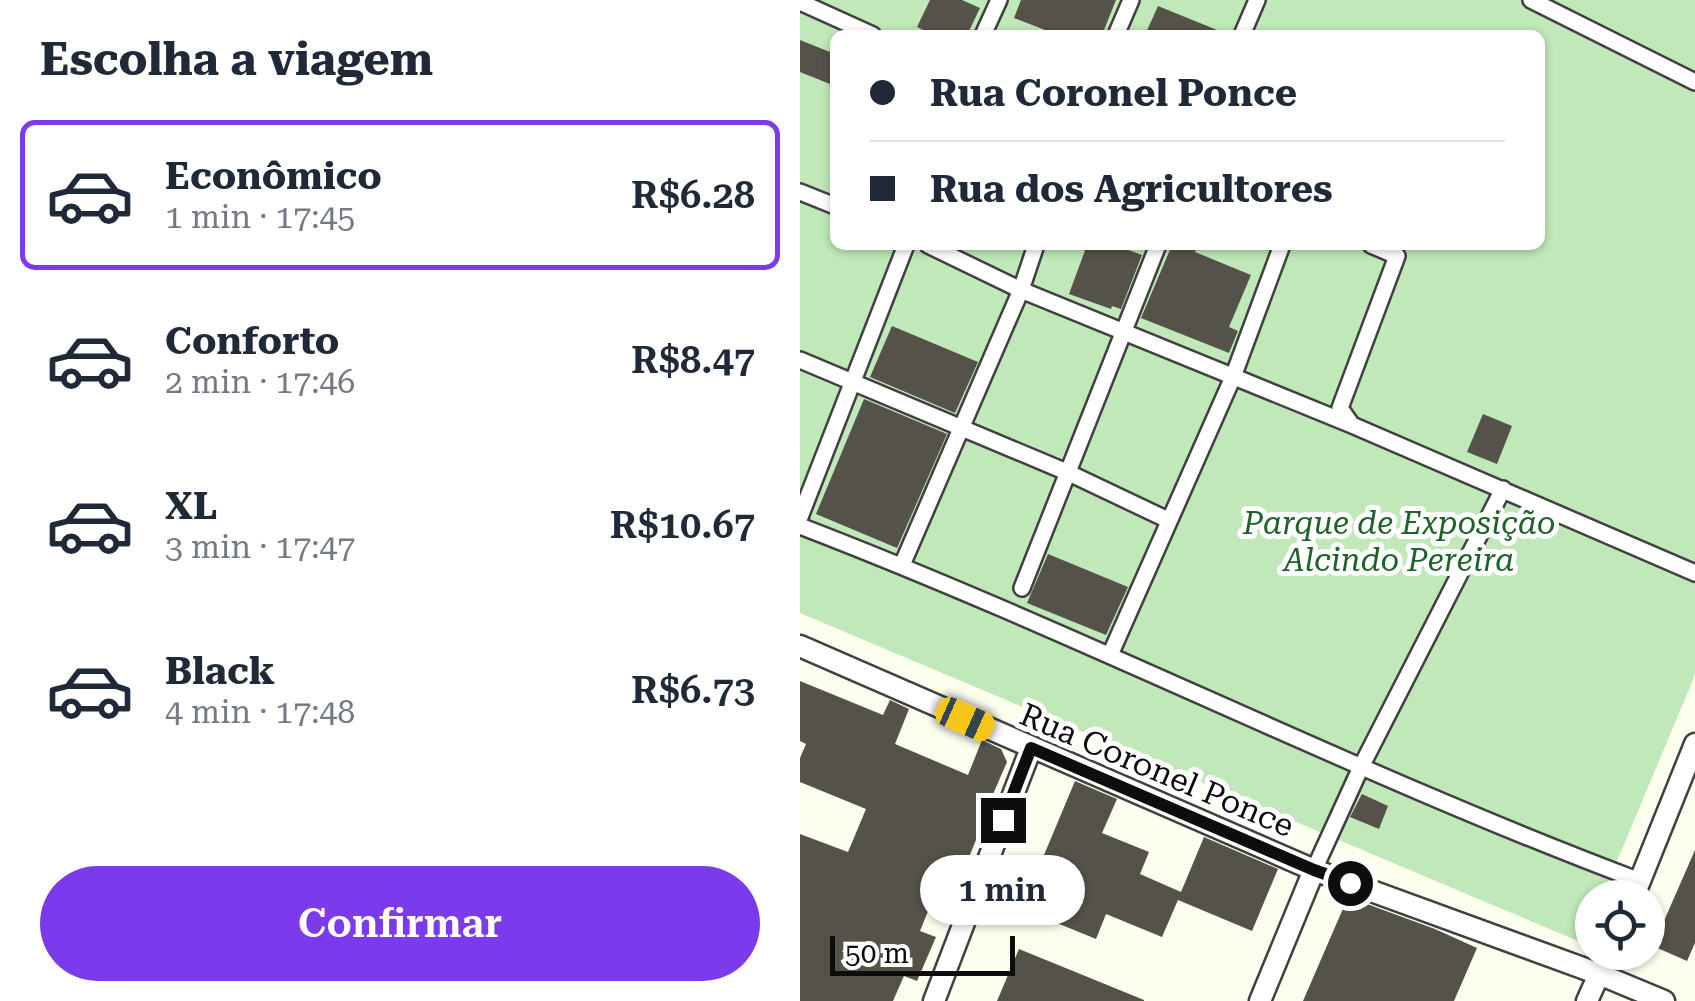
<!DOCTYPE html>
<html lang="pt">
<head>
<meta charset="utf-8">
<style>
	:root { --surface:#fff; --page:#f6f6f7; --text:#1f2937; --muted:#747a83; --line:#e0e1e3; --accent:#7c3aed }
	body { margin:0; font-family:"Roboto Serif",serif; background:var(--page); color:var(--text); height:100vh; display:flex; flex-direction:column; font-size:38px; white-space:nowrap }
	* { box-sizing:border-box; margin:0 }
	p { font-size:32px; color:var(--muted) }
	.icon { flex:none; width:55px; height:55px; fill:none; stroke:currentColor; stroke-width:2; stroke-linecap:round; stroke-linejoin:round }
	.map { position:relative; flex:1; overflow:hidden }
	.sheet { display:flex; flex-direction:column; background:var(--surface); width:800px }
	.sheet>* { flex:none }
	.top-card { position:absolute; left:30px; top:30px; width:715px; height:220px; border-radius:15px; box-shadow:0 2px 8px #0004; display:grid; align-content:center; height:220px; padding:0 40px; background:var(--surface) }
	.tools { position:absolute; left:775px; top:880px; display:grid; gap:20px }
	.tools a { display:grid; place-items:center; width:90px; height:90px; border-radius:50%; background:var(--surface); box-shadow:0 2px 8px #0004; font-size:50px }
	.scale { position:absolute; left:30px; bottom:25px; width:185px; box-sizing:border-box; padding-left:10px; border:5px solid #0d0d0d; border-top:0; font-size:28px; line-height:35px; white-space:nowrap; color:#0d0d0d; -webkit-text-stroke:8px #fff; paint-order:stroke }
	.end { position:absolute; width:45px; height:45px; margin:-22px; border:12px solid #0d0d0d; background:#fff; box-shadow:0 0 0 5px #fff }
	.from { border-radius:50% }
	.bubble { position:absolute; height:70px; border-radius:35px; background:var(--surface); box-shadow:0 2px 8px #0004; font-size:32px; font-weight:600; line-height:70px; text-align:center }
	.car { position:absolute; width:30px; height:60px; margin:-30px -15px; border-radius:12px; box-shadow:0 0 8px 2px #0007; background:linear-gradient(#f5c518 24%,#345 0 40%,#f5c518 0 76%,#345 0 86%,#f5c518 0) }
	.top-card b { display:flex; align-items:center; gap:35px; height:95px; font-size:38px }
	.top-card b+b { border-top:2px solid var(--line) }
	.top-card i { width:25px; height:25px; background:var(--text) }
	ul { padding:0; list-style:none }
	li { display:flex; align-items:center; gap:30px; height:150px; margin:0 20px 15px; padding:0 20px; border:5px solid transparent; border-radius:15px }
	li div { flex:1 }
	li b { display:block; font-size:38px }
	li em { font-style:normal; font-weight:600 }
	li.on { border-color:var(--accent) }
	li>.icon { width:90px; height:90px; stroke-width:1.5 }
	h2 { padding:0 40px; font-size:45px; line-height:120px }
	.action { display:flex; gap:20px; margin-top:auto; padding:20px 40px }
	.action a { flex:1; height:115px; border-radius:60px; background:var(--accent); color:#fff; font-size:40px; font-weight:600; line-height:115px; text-align:center }
	main { display:flex; flex:1; min-height:0 }
	.map>svg:first-child { display:block }
	.green { fill:#c0e8b8; fill-rule:evenodd }
	.building { fill:#555249 }
	.lines { fill:none; stroke-linecap:round; stroke-linejoin:round }
	.pedestrian-casing { stroke:#404040; stroke-width:20 }
	.minor-casing { stroke:#404040; stroke-width:25 }
	.pedestrian { stroke:#fff; stroke-width:15 }
	.minor { stroke:#fff; stroke-width:20 }
	.route { stroke:#0d0d0d; stroke-width:12 }
	.labels { text-anchor:middle; dominant-baseline:central; stroke-width:10; stroke-linejoin:round; paint-order:stroke }
	.park-label { font-size:32px; font-style:italic; fill:#1f6229; stroke:#fff }
	.street-label { font-size:32px; fill:#0d0d0d; stroke:#fff }
</style>
</head>
<body>
<main>
<section class="sheet">
<h2>Escolha a viagem</h2>
<ul>
<li class="on"><svg class="icon" aria-label="car" viewBox="0 0 24 24"><path d="M5 17H2v-5l4-1 3-4h7l3 4 3 1v5h-3M9 17h6M6 11h13"/><circle cx="7" cy="17" r="2"/><circle cx="17" cy="17" r="2"/></svg><div><b>Econômico</b><p>1 min · 17:45</p></div><em>R$6.28</em></li>
<li><svg class="icon" aria-label="car" viewBox="0 0 24 24"><path d="M5 17H2v-5l4-1 3-4h7l3 4 3 1v5h-3M9 17h6M6 11h13"/><circle cx="7" cy="17" r="2"/><circle cx="17" cy="17" r="2"/></svg><div><b>Conforto</b><p>2 min · 17:46</p></div><em>R$8.47</em></li>
<li><svg class="icon" aria-label="car" viewBox="0 0 24 24"><path d="M5 17H2v-5l4-1 3-4h7l3 4 3 1v5h-3M9 17h6M6 11h13"/><circle cx="7" cy="17" r="2"/><circle cx="17" cy="17" r="2"/></svg><div><b>XL</b><p>3 min · 17:47</p></div><em>R$10.67</em></li>
<li><svg class="icon" aria-label="car" viewBox="0 0 24 24"><path d="M5 17H2v-5l4-1 3-4h7l3 4 3 1v5h-3M9 17h6M6 11h13"/><circle cx="7" cy="17" r="2"/><circle cx="17" cy="17" r="2"/></svg><div><b>Black</b><p>4 min · 17:48</p></div><em>R$6.73</em></li>
</ul>
<div class="action"><a>Confirmar</a></div>
</section>
<div class="map">
<svg width="895" height="1001" viewBox="0 0 895 1001">
	<rect width="100%" height="100%" fill="#fcffed"/>
	<!-- green -->
	<path class="green" d="M0 0H895V675L802 897 792 898V921L783 943 0 613ZM35 35H740V245H35Z"/>
	<!-- building -->
	<path class="building" d="M130 0H162L180 8 167 35H134L117 27Z
		M221 0H316L302 35H258L214 18Z
		M358 6 427 34V35H345Z
		M0 40 35 54V86L0 72Z
		M287 245H315L342 255 321 309 312 306 311 309 269 294Z
		M372 245H398L395 252 451 275 429 327 438 331 429 353 341 318Z
		M92 326 178 362 155 413 70 377Z
		M64 399 147 434 97 548 16 514Z
		M683 414 712 426 697 464 667 452Z
		M248 554 328 587 306 635 227 603Z
		M0 681 83 715 90 700 109 709 95 744 168 775 182 740 201 749 207 762 184 815 186 816 169 857 164 855 148 894 137 889 120 931 136 937 117 981 104 976 93 1001H0V834L48 852 66 809 0 782V758L6 744 0 741Z
		M275 781 317 799 302 833 349 852 340 874 381 892 404 837 478 869 452 931 378 900 381 893 362 937 306 914 296 939 235 914 240 903 229 898 247 857 244 855Z
		M562 794 588 806 579 829 550 817Z
		M895 850V943L887 961 853 946Z
		M548 897 635 929 677 948 654 1001H503Z
		M219 949 344 1000V1001H197Z"/>
	<g class="lines">
		<defs>
			<path id="pedestrian" d="M731 0 895 82
				M0 2 73 35
				M183 35 199 0
				M316 35 331 0
				M442 35 457 0
				M0 192 35 206
				M128 245 221 290 552 425 895 573
				M0 360 269 473 368 520
				M552 425 540 408 597 256 571 245
				M0 517 106 245
				M0 526C284 635 555 774 840 881
				M102 565 221 290 236 245
				M222 588 358 245
				M310 655 433 377 482 245
				M514 870 561 767 703 489"/>
			<path id="minor" d="M0 646 514 870 799 974 864 1001
				M833 898 895 744
				M134 1001 231 748
				M460 1001 514 870
				M787 1001 809 952"/>
		</defs>
		<!-- pedestrian casing -->
		<use href="#pedestrian" class="pedestrian-casing"/>
		<!-- minor casing -->
		<use href="#minor" class="minor-casing"/>
		<!-- pedestrian -->
		<use href="#pedestrian" class="pedestrian"/>
		<!-- minor -->
		<use href="#minor" class="minor"/>
	</g>
	<g class="lines">
		<!-- route -->
		<path class="route" d="M203 820 231 748 514 870 550 883"/>
	</g>
	<g class="labels">
		<!-- park labels -->
		<g class="park-label">
			<text x="599" y="523">Parque de Exposição<tspan x="599" dy="37">Alcindo Pereira</tspan></text>
		</g>
		<!-- street labels -->
		<g class="street-label">
			<text transform="translate(357 770) rotate(23)">Rua Coronel Ponce</text>
		</g>
	</g>
</svg>
<div class="tools">
<a><svg class="icon" aria-label="locate" viewBox="0 0 24 24"><circle cx="12" cy="12" r="6"/><path d="M12 2v4M12 18v4M2 12h4M18 12h4"/></svg></a>
</div>
<div class="scale">50 m</div>
<i class="end from" style="left:550px;top:883px"></i>
<i class="end" style="left:203px;top:820px"></i>
<div class="bubble" style="left:120px;top:855px;width:165px">1 min</div>
<i class="car" style="left:165px;top:719px;rotate:114deg"></i>
<div class="top-card">
<b><i class="from"></i>Rua Coronel Ponce</b>
<b><i></i>Rua dos Agricultores</b>
</div>
</div>
</main>
</body>
</html>
